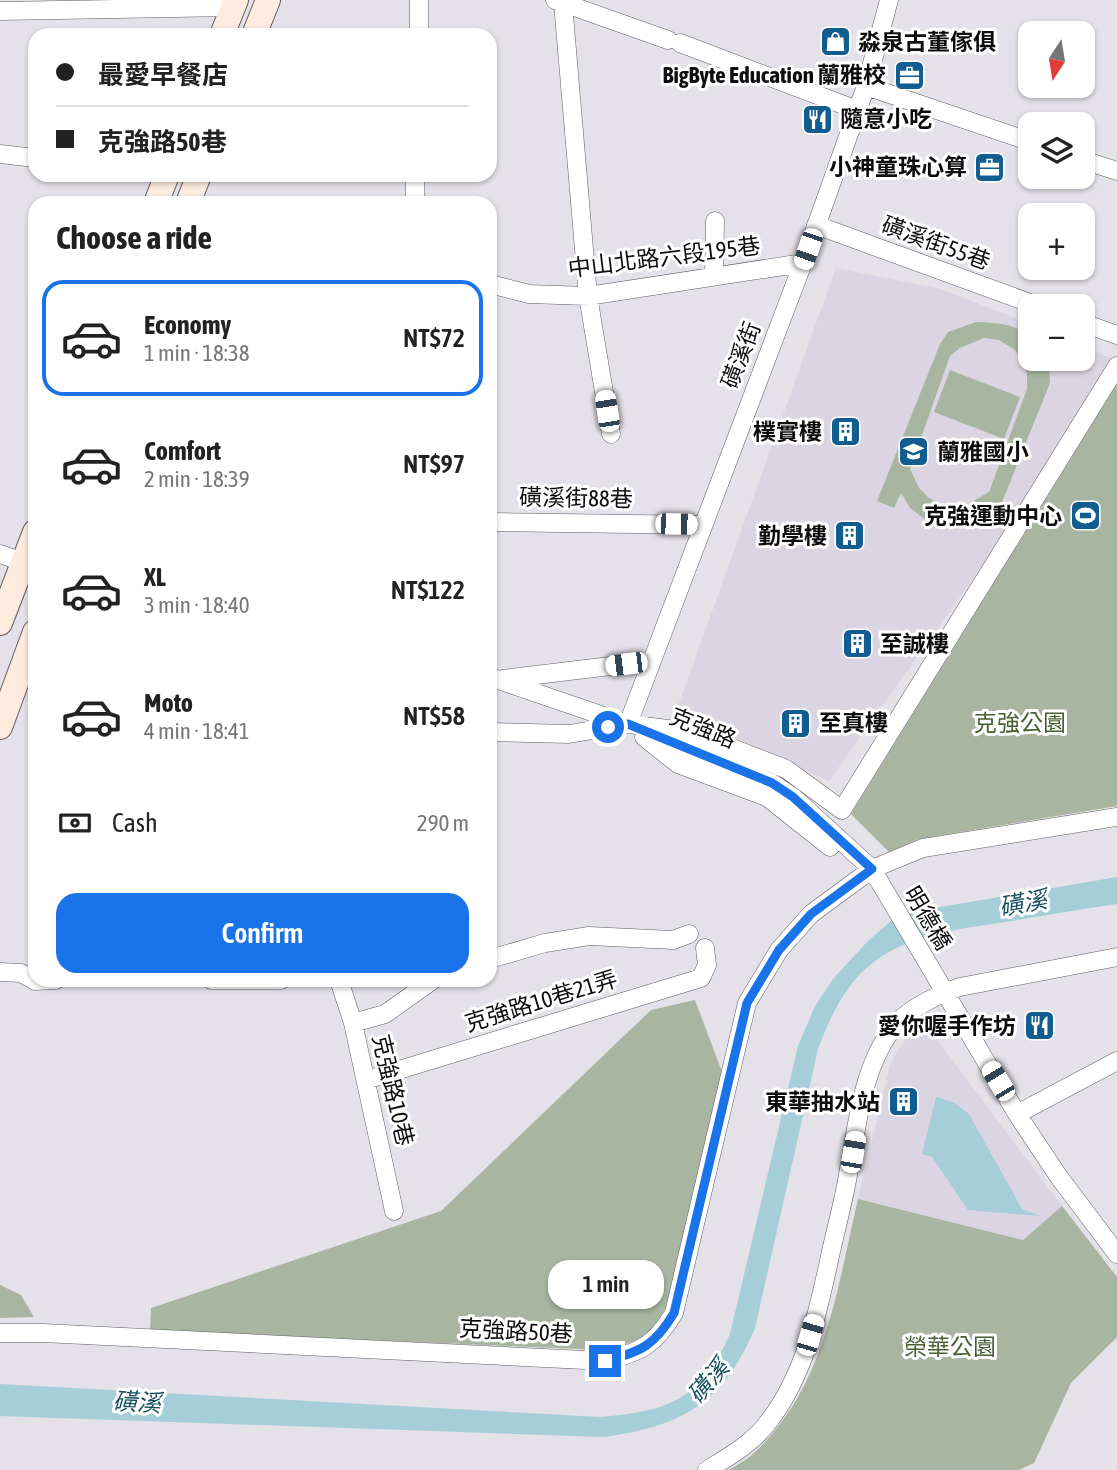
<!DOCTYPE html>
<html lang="en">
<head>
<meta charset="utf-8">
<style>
	:root { --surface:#fff; --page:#f6f6f6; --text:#222; --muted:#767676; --line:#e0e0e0; --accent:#1a73e8 }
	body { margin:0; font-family:"Asap Condensed","Noto Sans TC",sans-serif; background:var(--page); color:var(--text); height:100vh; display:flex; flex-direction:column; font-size:26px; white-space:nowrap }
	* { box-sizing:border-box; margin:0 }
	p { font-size:23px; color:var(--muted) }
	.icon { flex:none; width:38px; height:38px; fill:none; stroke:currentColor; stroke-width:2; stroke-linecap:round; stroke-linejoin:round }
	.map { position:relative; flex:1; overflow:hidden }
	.side { position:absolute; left:28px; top:196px; width:469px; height:791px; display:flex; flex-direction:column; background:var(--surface); border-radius:21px; box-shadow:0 2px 5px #0004 }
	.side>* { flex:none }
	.guide { position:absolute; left:28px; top:28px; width:469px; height:154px; border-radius:21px; box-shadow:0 2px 5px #0004; display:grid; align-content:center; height:154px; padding:0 28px; background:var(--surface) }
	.needle { width:46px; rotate:192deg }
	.controls { position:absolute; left:1018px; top:21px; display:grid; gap:14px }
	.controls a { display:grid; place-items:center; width:77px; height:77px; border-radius:14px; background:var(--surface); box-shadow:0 2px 5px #0004; font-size:35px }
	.end { position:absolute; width:32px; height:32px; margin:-16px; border:9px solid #1a73e8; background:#fff; box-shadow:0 0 0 4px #fff }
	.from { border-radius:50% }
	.bubble { position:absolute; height:49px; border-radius:21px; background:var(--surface); box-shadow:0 2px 5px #0004; font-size:23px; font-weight:600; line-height:49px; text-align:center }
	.car { position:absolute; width:21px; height:42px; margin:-21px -10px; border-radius:9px; box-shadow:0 0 5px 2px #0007; background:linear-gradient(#fff 24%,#345 0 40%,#fff 0 76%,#345 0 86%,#fff 0) }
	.guide b { display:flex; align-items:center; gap:24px; height:66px; font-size:26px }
	.guide b+b { border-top:2px solid var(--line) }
	.guide i { width:18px; height:18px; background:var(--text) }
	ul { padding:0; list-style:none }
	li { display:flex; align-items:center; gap:21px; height:116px; margin:0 14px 10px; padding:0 14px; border:4px solid transparent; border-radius:21px }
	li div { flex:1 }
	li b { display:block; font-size:26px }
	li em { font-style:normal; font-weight:600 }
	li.active { border-color:var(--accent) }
	li>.icon { width:63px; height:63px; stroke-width:1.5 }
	h2 { padding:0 28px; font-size:32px; line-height:84px }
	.pay { display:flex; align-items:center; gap:18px; height:77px; padding:0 28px; font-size:26px }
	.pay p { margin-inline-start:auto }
	.button { display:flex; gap:14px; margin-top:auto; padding:14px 28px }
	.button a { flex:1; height:80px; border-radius:21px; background:var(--accent); color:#fff; font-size:28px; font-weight:600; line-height:80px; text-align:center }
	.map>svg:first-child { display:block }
	.built { fill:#dbd5e3 }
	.green { fill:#a8b5a0; fill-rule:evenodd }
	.water { fill:#a6ced8 }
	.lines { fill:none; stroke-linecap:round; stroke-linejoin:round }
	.minor-casing { stroke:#5e5c62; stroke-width:19 }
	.secondary-casing { stroke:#5e5c62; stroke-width:26 }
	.minor { stroke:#fff; stroke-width:18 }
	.secondary { stroke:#feebde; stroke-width:24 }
	.route { stroke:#1a73e8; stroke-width:9 }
	.labels { text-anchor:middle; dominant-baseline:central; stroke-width:6; stroke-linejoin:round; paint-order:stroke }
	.poi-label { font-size:23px; font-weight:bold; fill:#0d0d0f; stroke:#fff; text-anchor:end }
	.street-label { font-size:23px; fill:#0d0d0f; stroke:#fff }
	.park-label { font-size:23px; fill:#466033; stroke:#fff }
	.water-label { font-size:24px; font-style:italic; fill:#164e5a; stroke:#fff }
</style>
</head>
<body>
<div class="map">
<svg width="1117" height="1470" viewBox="0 0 1117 1470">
	<rect width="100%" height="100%" fill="#e4e1e8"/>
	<!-- built -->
	<path class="built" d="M836 268 941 289 1031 324V359H1083V346L1117 361V365L978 572 829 781 674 717Z
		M926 1025 1062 1206 1023 1240 858 1199 890 1066 897 1051 909 1036Z"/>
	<!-- green -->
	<path class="green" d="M976 322C997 323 1015 323 1031 338V359H1046L1049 364 1050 383 998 512 975 525 956 529 930 523 910 508 901 493 894 508 877 501 940 344 948 332ZM984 338 999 340 1015 350 1025 365 1027 374V389L989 492 963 507 943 505 929 498 919 488 910 469 950 356 960 348Z
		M950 370 1020 397 1004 439 934 412Z
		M1117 384V806L919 839 889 852 851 814Z
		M695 1000 722 1072 666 1307C647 1339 640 1341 605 1350L150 1331 151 1308 441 1211 651 1010Z
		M858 1199 1023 1240 1062 1206 1117 1277V1337L1071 1383 1034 1463 1019 1470H729C738 1464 749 1459 756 1451 826 1384 837 1289 858 1199Z
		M0 1285 21 1295 34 1317 0 1318Z"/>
	<!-- water -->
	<path class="water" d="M1117 877V904C1082 909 1047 915 1012 921 967 928 912 933 875 961 846 982 830 1017 818 1049L755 1328C723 1403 683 1426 604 1437L0 1416V1384L600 1417C670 1411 700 1400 730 1334L798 1046 815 1006 833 979 867 942 892 920 917 911Z
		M936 1097 953 1102 969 1114 1022 1209 1040 1216 968 1210 932 1157 922 1154Z"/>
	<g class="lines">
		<defs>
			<path id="minor" d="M555 0 668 40
				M563 3 588 296 611 434
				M0 11 233 7
				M419 35V0
				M680 43 857 110
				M866 86 1031 142
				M0 154 35 158
				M1083 160 1117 171
				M415 203V175
				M816 225 1038 306
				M714 276 715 221
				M490 284 529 294 588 296 803 263
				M1083 323 1117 335
				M490 522 703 525
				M0 554 23 562
				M490 677 624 723
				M503 679 652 661
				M628 724 803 263 866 86 889 0
				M490 732 569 734 628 724 691 732 786 769 842 810 1117 366
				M650 733 772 783 793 797 872 869 1017 1114 1059 1177 1117 1254
				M644 737 678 764 767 797 830 847
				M490 959 545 943 589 936 673 940 689 934
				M0 972 21 973 35 981 56 980
				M211 980H281
				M339 980 353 1023 394 1211
				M353 1023 385 1014 433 980
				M366 1080 701 978 707 965 705 948
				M1017 1114 1117 1061
				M0 1333H43L605 1361C641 1352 655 1345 674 1313L747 1003 779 950 811 914 872 869 923 848 1117 817
				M707 1470C730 1456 753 1443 769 1421 807 1372 819 1306 832 1247 838 1221 845 1195 849 1169 858 1120 863 1064 896 1024 910 1008 941 993 960 987L1117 957"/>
			<path id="secondary" d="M222 35 236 0
				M254 35 268 0
				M156 203 167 175
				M188 203 199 175
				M0 623 35 532
				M0 727 35 632"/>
		</defs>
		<!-- minor casing -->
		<use href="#minor" class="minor-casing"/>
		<!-- secondary casing -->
		<use href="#secondary" class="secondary-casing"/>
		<!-- minor -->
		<use href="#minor" class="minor"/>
		<!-- secondary -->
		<use href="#secondary" class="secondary"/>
	</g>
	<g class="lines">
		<!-- route -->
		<path class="route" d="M605 1361C641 1352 655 1345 674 1313L747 1003 779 950 811 914 872 869 793 797 772 783 628 724 608 727"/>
	</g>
	<!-- icons -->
	<defs>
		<symbol id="shop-square" viewBox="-11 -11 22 22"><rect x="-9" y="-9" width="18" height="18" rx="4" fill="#115d90" stroke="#fff"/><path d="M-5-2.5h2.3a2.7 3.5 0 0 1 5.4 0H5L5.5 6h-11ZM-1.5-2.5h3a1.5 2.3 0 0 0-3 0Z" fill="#fff"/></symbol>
		<symbol id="office-square" viewBox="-11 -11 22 22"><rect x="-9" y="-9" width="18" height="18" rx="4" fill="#115d90" stroke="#fff"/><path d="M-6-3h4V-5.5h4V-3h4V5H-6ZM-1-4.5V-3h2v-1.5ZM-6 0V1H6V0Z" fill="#fff"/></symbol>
		<symbol id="restaurant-square" viewBox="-11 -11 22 22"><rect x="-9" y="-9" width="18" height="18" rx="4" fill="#115d90" stroke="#fff"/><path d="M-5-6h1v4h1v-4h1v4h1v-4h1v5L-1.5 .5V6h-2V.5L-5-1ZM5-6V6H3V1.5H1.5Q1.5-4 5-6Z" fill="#fff"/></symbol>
		<symbol id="building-square" viewBox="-11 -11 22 22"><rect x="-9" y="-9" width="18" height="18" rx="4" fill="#115d90" stroke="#fff"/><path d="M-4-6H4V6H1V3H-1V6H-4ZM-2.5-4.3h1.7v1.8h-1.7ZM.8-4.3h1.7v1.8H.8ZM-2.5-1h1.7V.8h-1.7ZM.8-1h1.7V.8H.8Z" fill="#fff"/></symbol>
		<symbol id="school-square" viewBox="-11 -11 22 22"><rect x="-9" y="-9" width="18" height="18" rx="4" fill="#115d90" stroke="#fff"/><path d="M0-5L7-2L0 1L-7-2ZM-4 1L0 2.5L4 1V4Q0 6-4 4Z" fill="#fff"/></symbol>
		<symbol id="stadium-square" viewBox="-11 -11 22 22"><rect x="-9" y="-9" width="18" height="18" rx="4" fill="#115d90" stroke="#fff"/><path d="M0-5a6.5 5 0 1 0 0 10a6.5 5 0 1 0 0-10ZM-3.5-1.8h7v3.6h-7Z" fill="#fff"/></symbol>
	</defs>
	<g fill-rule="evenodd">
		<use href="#shop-square" x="818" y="24" width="35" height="35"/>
		<use href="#office-square" x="892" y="58" width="35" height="35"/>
		<use href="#restaurant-square" x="800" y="102" width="35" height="35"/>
		<use href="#office-square" x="972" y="150" width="35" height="35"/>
		<use href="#building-square" x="828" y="414" width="35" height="35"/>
		<use href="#school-square" x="896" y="434" width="35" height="35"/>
		<use href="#stadium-square" x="1068" y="498" width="35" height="35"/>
		<use href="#building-square" x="832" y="518" width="35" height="35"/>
		<use href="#building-square" x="840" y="626" width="35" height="35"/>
		<use href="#building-square" x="778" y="706" width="35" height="35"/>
		<use href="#restaurant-square" x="1022" y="1008" width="35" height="35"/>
		<use href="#building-square" x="886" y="1084" width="35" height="35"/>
	</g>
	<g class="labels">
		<!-- poi labels -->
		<g class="poi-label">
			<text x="858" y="42" text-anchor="start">淼泉古董傢俱</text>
			<text x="886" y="75">BigByte Education 蘭雅校</text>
			<text x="840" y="119" text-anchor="start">隨意小吃</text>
			<text x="967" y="167">小神童珠心算</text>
			<text x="822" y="432">樸實樓</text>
			<text x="937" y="452" text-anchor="start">蘭雅國小</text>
			<text x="1062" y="516">克強運動中心</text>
			<text x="827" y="536">勤學樓</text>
			<text x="880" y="644" text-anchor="start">至誠樓</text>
			<text x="819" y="723" text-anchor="start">至真樓</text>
			<text x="1016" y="1026">愛你喔手作坊</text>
			<text x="880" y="1102">東華抽水站</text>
		</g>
		<!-- street labels -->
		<g class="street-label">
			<text transform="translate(936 243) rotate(20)">磺溪街55巷</text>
			<text transform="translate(664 257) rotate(-7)">中山北路六段195巷</text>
			<text transform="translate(741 355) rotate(-69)">磺溪街</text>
			<text transform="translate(576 498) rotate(1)">磺溪街88巷</text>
			<text transform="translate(703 728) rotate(22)">克強路</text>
			<text transform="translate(928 918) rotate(59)">明德橋</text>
			<text transform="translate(541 1001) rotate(-17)">克強路10巷21弄</text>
			<text transform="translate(393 1090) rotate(77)">克強路10巷</text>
			<text transform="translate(516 1331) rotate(3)">克強路50巷</text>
		</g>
		<!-- park labels -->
		<g class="park-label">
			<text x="1020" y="723">克強公園</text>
			<text x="950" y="1347">榮華公園</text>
		</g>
		<!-- water labels -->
		<g class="water-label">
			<text transform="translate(1023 903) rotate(-10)">磺溪</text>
			<text transform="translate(708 1381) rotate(-49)">磺溪</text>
			<text transform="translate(137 1402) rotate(3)">磺溪</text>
		</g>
	</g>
</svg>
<div class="controls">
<a><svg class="needle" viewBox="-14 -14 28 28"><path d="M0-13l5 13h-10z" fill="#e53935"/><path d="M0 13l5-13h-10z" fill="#767676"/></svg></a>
<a><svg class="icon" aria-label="layers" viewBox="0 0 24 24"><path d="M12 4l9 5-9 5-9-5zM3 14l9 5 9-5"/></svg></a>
<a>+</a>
<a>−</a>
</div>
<i class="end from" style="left:608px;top:727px"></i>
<i class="end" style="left:605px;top:1361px"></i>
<div class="bubble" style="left:548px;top:1260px;width:116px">1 min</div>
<i class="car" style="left:808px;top:249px;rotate:199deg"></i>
<i class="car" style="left:607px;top:411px;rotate:351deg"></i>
<i class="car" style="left:676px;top:524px;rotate:91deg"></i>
<i class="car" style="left:626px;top:664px;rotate:263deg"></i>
<i class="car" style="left:998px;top:1081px;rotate:329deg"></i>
<i class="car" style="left:853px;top:1152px;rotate:10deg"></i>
<i class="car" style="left:810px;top:1335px;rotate:16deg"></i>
<div class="guide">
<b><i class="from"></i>最愛早餐店</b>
<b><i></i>克強路50巷</b>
</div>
<section class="side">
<h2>Choose a ride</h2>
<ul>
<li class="active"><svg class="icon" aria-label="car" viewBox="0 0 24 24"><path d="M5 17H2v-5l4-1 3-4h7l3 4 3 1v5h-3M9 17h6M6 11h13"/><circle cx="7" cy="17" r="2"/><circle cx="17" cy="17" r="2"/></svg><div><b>Economy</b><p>1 min · 18:38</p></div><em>NT$72</em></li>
<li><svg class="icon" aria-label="car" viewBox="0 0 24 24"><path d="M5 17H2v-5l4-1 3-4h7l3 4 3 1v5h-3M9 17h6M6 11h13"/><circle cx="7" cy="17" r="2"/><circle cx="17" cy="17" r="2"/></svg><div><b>Comfort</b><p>2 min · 18:39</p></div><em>NT$97</em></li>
<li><svg class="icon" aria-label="car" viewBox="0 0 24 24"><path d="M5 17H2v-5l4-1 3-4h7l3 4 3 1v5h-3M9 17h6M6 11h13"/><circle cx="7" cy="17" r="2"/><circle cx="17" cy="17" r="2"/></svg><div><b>XL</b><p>3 min · 18:40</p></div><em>NT$122</em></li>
<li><svg class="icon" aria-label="car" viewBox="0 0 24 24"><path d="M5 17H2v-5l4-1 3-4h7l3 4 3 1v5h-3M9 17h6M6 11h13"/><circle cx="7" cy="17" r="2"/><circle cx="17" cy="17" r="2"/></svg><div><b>Moto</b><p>4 min · 18:41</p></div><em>NT$58</em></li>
</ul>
<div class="pay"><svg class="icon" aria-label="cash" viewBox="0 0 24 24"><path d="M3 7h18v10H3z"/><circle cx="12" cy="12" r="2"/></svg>Cash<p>290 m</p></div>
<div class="button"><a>Confirm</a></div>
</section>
</div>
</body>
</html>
